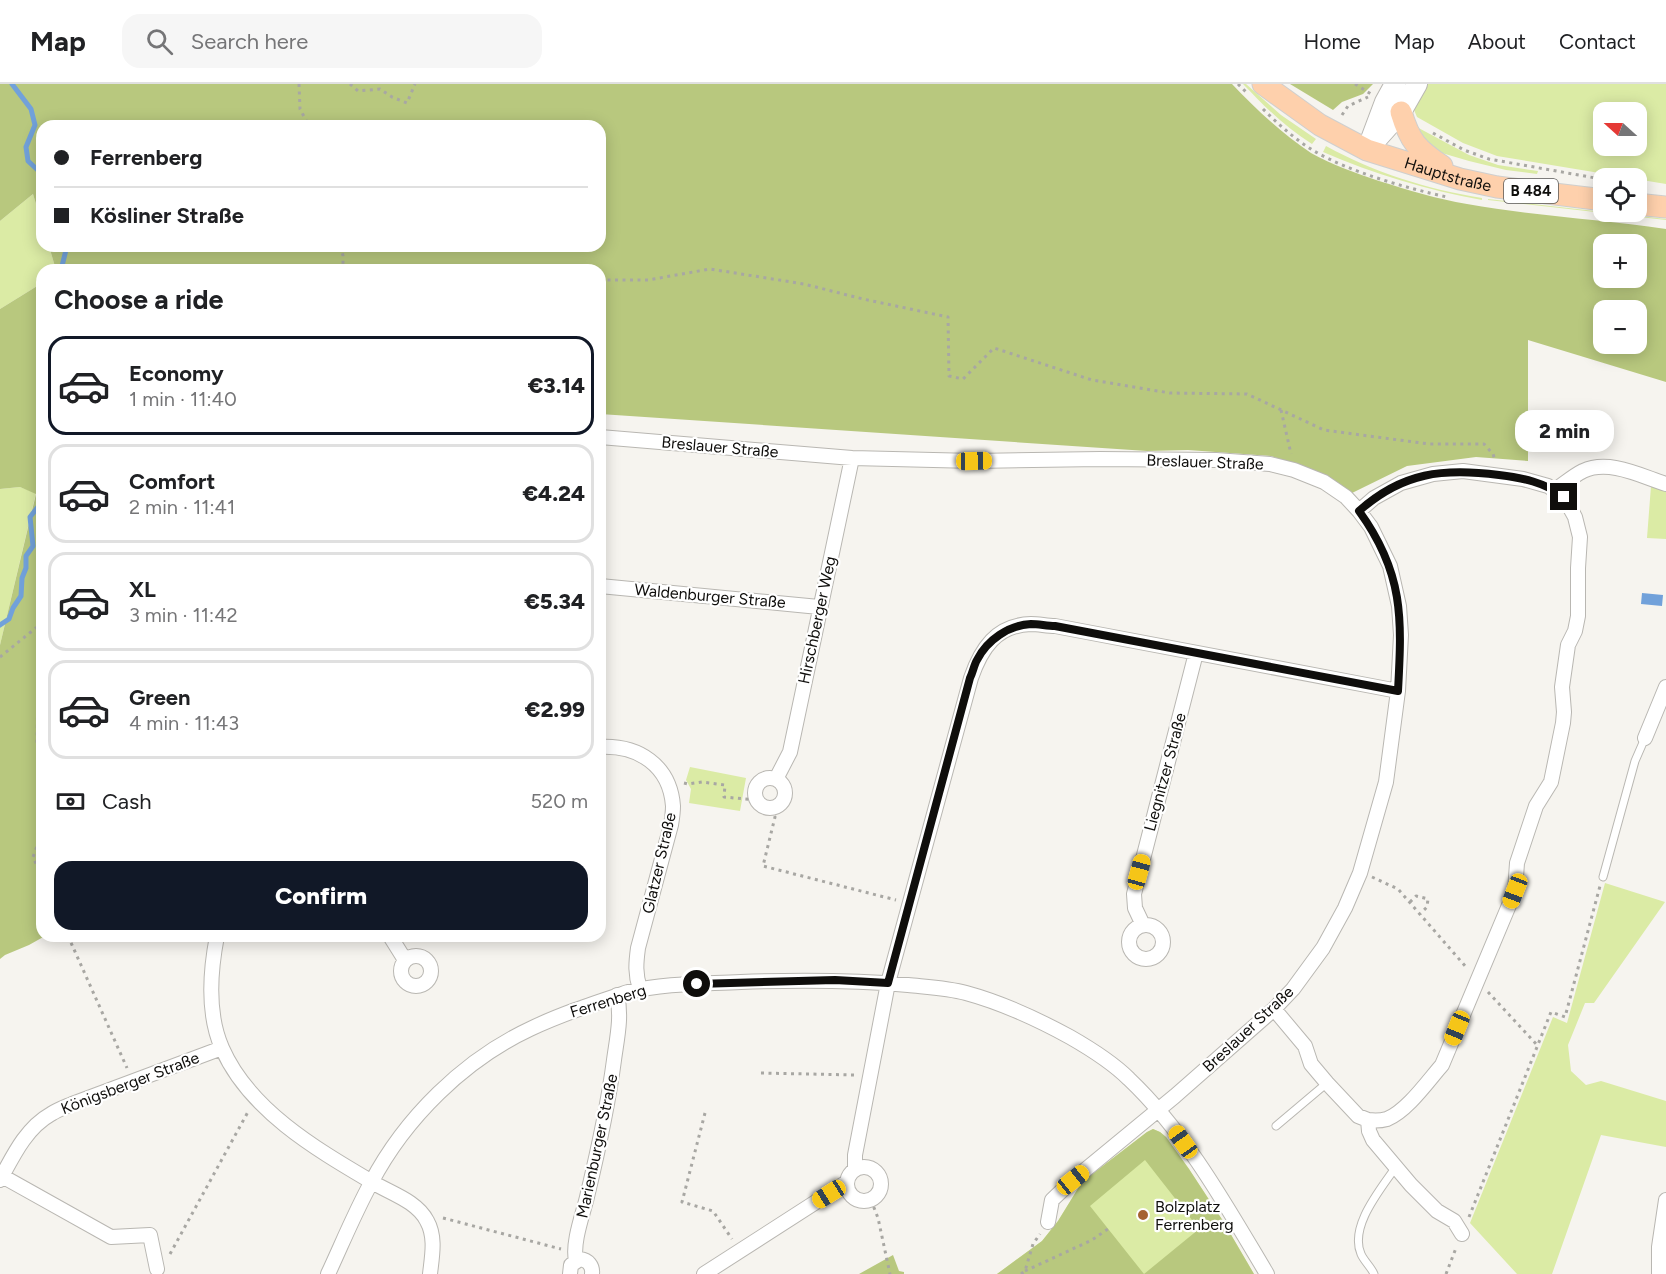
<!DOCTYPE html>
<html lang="en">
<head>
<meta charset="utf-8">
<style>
	:root { --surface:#fff; --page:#f6f6f6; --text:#202124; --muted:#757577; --line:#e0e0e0; --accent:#111827 }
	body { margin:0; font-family:Figtree,sans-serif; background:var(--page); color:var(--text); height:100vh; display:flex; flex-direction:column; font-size:22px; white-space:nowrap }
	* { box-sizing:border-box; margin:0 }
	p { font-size:20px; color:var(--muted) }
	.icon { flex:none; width:33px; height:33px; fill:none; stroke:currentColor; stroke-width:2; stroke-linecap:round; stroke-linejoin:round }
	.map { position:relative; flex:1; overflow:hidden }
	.details { position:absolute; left:36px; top:180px; width:570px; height:678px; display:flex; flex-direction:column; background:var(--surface); border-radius:18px; box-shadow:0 3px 15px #0003 }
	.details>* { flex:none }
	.banner { position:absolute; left:36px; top:36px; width:570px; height:132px; border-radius:18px; box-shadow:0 3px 15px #0003; display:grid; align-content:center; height:132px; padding:0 18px; background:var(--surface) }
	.needle { width:39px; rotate:291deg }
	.buttons { position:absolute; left:1593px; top:18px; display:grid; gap:12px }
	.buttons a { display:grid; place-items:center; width:54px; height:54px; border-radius:12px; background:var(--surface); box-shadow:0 3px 15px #0003; font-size:30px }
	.end { position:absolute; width:27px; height:27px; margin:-14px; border:8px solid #0f0e0c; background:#fff; box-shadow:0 0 0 3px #fff }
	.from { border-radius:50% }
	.bubble { position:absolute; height:42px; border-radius:18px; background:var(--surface); box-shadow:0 3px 15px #0003; font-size:20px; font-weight:800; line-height:42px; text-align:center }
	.car { position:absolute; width:18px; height:36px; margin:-18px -9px; border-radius:8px; box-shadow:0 0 4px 2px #0007; background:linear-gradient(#f5c518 24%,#345 0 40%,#f5c518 0 76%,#345 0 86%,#f5c518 0) }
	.banner b { display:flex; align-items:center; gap:21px; height:57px; font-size:22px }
	.banner b+b { border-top:2px solid var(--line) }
	.banner i { width:15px; height:15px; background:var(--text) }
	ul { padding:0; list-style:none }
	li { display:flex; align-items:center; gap:18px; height:99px; margin:0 12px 9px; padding:0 6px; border:3px solid var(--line); border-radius:18px }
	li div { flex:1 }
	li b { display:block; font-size:22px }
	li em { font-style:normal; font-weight:800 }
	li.selected { border-color:var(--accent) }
	li>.icon { width:54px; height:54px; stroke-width:1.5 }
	h2 { padding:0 18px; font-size:27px; line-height:72px }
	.pay { display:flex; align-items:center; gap:15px; height:66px; padding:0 18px; font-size:22px }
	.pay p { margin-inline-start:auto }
	.primary-button { display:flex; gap:12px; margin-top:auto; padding:12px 18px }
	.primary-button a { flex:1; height:69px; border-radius:18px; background:var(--accent); color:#fff; font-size:24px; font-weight:800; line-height:69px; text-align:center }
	header { display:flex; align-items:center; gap:36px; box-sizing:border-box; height:84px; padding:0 30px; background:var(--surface); border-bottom:2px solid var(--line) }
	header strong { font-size:28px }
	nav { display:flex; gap:33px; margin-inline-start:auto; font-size:21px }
	.search { width:420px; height:54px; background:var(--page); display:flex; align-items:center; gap:15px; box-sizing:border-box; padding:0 21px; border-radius:18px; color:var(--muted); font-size:22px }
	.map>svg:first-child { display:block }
	.green { fill:#dbeba5; fill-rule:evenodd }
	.forest { fill:#b8c87e; fill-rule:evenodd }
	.water { fill:#71a1da }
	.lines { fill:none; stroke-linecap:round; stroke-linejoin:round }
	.stream { stroke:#71a1da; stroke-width:5 }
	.service-casing { stroke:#b9b7b2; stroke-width:9 }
	.minor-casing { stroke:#b9b7b2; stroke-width:16 }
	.secondary-casing { stroke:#b9b7b2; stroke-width:22 }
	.primary-casing { stroke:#cfcfce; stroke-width:23 }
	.path { stroke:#a8a7a3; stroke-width:3; stroke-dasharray:3 4.5; stroke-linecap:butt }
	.service { stroke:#fff; stroke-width:7 }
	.minor { stroke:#fff; stroke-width:14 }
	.secondary { stroke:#fff; stroke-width:20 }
	.primary { stroke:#fed0ac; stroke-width:21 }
	.route { stroke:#0f0e0c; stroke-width:8 }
	.poi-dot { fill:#a56230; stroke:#fff; stroke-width:2 }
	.labels { text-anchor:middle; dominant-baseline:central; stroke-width:4.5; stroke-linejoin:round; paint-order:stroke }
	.shield { fill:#fff; stroke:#575655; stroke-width:1.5 }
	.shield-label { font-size:15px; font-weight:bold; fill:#0f0e0c }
	.street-label { font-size:16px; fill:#0f0e0c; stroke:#fff }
	.poi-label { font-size:16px; fill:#0f0e0c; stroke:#fff; text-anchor:start }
</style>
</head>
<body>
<header>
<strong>Map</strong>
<div class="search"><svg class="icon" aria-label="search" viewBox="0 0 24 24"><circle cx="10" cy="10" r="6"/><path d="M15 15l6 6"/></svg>Search here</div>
<nav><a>Home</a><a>Map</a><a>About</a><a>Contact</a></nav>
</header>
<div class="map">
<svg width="1666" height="1190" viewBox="0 0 1666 1190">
	<rect width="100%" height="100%" fill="#f6f4ef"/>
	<!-- green -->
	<path class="green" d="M1243 0H1246L1281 31 1316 55 1312 60C1286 44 1264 22 1243 0Z
		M1426 0H1666V100L1497 72 1463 59 1417 33 1414 26ZM1604 28H1636V62H1604Z
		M1413 41 1469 71 1498 81 1538 87 1537 90 1506 86 1469 77 1435 67Z
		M1326 62C1375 89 1427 105 1482 114V116C1427 106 1374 90 1323 68Z
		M33 110 42 140V162H49L56 186H42V199L0 225V137Z
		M1488 115 1666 135V136L1488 116Z
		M1651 402 1666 407V455L1647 454Z
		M20 403 36 409 0 561V405Z
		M690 683 746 694 740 727 689 719 691 705 686 696Z
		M1605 799 1665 818 1594 919H1585L1568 961 1571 987 1586 1001 1601 997 1666 1017V1063L1601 1051 1552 1190H1517L1470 1139 1553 933 1567 939Z
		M1153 1045 1160 1048 1166 1053 1189 1085 1223 1137 1254 1190H997L1042 1157 1058 1137 1082 1098 1147 1048Z"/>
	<!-- forest -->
	<path class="forest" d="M0 0H1232C1256 25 1282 50 1311 69 1332 81 1356 89 1379 97 1408 106 1437 115 1467 120 1533 132 1600 135 1666 145V298L1528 256V377L1476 373 1407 382 1352 409 1323 390 1271 372 1188 366 1147 367 600 330V186H56L49 162H600V42H42V140L33 110 0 137ZM1604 160H1636V194H1604ZM1604 226H1636V260H1604Z
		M1290 0H1373L1363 10 1342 18 1333 26Z
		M42 199V852H45L29 861 5 871 0 875V561L36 410 20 403 0 405V225Z
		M1153 1045 1160 1048 1166 1053 1189 1085 1223 1137 1254 1190H997L1042 1157 1058 1137 1082 1098 1147 1048ZM1145 1076 1199 1145 1144 1190 1090 1122Z
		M893 1171 899 1187 904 1188V1190H859Z"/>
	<!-- water -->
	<path class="water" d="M1642 509 1663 511 1662 522 1641 520Z"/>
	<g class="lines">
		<!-- stream -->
		<path class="stream" d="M12 0 31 25 35 41 26 63 28 77 42 90
			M61 186 67 162
			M0 541 9 535 13 524 21 512 22 494 26 484V472L33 462 30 433 41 419 42 394"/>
		<defs>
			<path id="service" d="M1603 793 1635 677 1645 654
				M1276 1042 1327 999
				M1374 1190C1371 1183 1364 1177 1361 1170 1349 1142 1381 1105 1395 1084"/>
			<path id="minor" d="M600 353 852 374 974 377 1100 375 1216 376 1270 380 1294 386 1324 398 1346 413 1359 427 1371 443 1390 482 1399 522 1401 551 1398 607 1386 698 1360 789 1345 824 1323 864 1293 905 1274 925 1175 1012 1073 1096 1052 1116 1048 1138
				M1555 406C1564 400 1573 392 1583 387 1609 375 1641 392 1666 400
				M1359 427 1374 414 1401 399 1433 390 1463 387 1523 395 1548 402 1564 413 1575 433 1580 453 1578 484V532L1575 547 1568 561 1562 603 1564 628 1563 639 1551 698 1536 722 1517 779 1515 807 1442 981C1428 997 1407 1027 1387 1035 1380 1037 1375 1037 1368 1036
				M600 502 819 523
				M1645 654 1666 603
				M600 663C638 661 670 681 673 722 673 728 672 735 671 741L638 864C636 879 635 890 640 905
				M755 709a15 15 0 1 1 30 0a15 15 0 1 1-30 0Z
				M776 695 790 668 852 374
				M1129 858a17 17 0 1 1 34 0a17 17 0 1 1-34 0Z
				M1143 841 1135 824 1134 810 1196 569
				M217 852C210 888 207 930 222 964 249 1026 316 1065 372 1098 390 1109 417 1117 427 1137 436 1153 432 1172 430 1190
				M390 852 405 876
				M401 887a15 15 0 1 1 30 0a15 15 0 1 1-30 0Z
				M1274 925 1305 962 1311 980 1327 999 1358 1032 1368 1036 1369 1047 1373 1056 1411 1101 1437 1127 1454 1137 1462 1150
				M847 1100a17 17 0 1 1 34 0a17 17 0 1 1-34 0Z
				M855 1085V1071L888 899 971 594C981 565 996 541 1031 540 1039 540 1047 542 1055 542L1398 607
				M2 1092 111 1153 150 1151 157 1185
				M0 1096C13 1072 26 1044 51 1030 57 1026 65 1023 72 1020L222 964
				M576 1176C572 1159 583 1130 587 1113 598 1067 608 1022 614 976 617 954 622 933 617 911
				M328 1190C342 1160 355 1128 371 1099 405 1034 464 976 530 945 561 930 595 919 628 908 665 899 703 900 741 898 797 896 852 896 908 901 927 903 948 904 966 909 1003 919 1037 935 1070 953 1091 965 1112 978 1129 995 1186 1049 1227 1123 1267 1190
				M570 1190 571 1181 580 1175C588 1176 593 1182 592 1190
				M704 1190 847 1098
				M1659 1190V1163L1666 1116"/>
			<path id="secondary" d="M1370 58 1385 18 1395 0
				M1367 66 1401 28 1417 0"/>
			<g id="primary">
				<path id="s1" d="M1263 0 1320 41 1367 66 1460 95 1497 103 1604 116"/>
				<path d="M1401 28C1410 58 1417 65 1442 82"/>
				<path d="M1636 120 1666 123"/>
			</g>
		</defs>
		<!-- service casing -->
		<use href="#service" class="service-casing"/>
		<!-- minor casing -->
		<use href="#minor" class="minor-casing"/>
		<!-- secondary casing -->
		<use href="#secondary" class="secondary-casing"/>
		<!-- primary casing -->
		<use href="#primary" class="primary-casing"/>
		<!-- path -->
		<path class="path" d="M299 0 300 25 309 42
			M350 0 358 7 380 5 392 13 407 19 415 0
			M1238 0 1246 8
			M1355 0 1371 10
			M1263 25C1279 41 1296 56 1314 67 1350 88 1406 104 1447 113
			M1342 31 1348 22 1368 13
			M1433 49 1464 66 1489 75 1601 95
			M1611 134 1625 135
			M341 162 343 172V186
			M600 196H648L710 185 804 200 863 215 948 233 949 292 963 295 994 264 1092 296 1170 309 1247 310 1324 346 1429 360H1484L1493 370 1495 376
			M1281 326 1291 370
			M0 573 42 539
			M42 589 38 599 37 658 42 711
			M684 699 688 700 702 698 725 701 724 713 756 716
			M772 725 775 733 763 782 896 816
			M42 749 33 773 42 793
			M1372 793 1398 805 1466 883
			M1410 818 1416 812 1428 815 1427 823 1420 830
			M68 852 127 984
			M1488 908 1538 962
			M761 989 856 991
			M705 1029 682 1118 713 1127 732 1155
			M871 1116 878 1134 890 1190
			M1469 1133 1551 928 1565 933 1600 802
			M443 1134 561 1165
			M1196 1141 1208 1145 1221 1138
			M170 1170 249 1026
			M1025 1187 1092 1156 1108 1145
			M1021 1190 1025 1187 1033 1160 1040 1150
			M1446 1190 1456 1164"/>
		<!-- service -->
		<use href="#service" class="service"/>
		<!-- minor -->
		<use href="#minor" class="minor"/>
		<!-- secondary -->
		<use href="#secondary" class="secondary"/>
		<!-- primary -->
		<use href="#primary" class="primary"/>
	</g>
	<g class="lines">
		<!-- route -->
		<path class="route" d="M697 900 835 896 888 899 970 594C973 588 974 581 977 576 987 556 1009 541 1031 540 1039 540 1047 542 1055 542L1398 607C1402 534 1404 489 1359 427 1403 388 1443 384 1499 391 1523 394 1544 398 1564 413"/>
	</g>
	<!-- markers -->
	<circle class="poi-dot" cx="1143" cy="1131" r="6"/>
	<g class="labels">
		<!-- shield labels -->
		<rect class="shield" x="1504" y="95" width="54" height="24" rx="4.5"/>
		<g class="shield-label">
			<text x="1531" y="107">B 484</text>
		</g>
		<!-- street labels -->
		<g class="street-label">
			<text stroke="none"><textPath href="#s1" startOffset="208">Hauptstraße</textPath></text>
			<text transform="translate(720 363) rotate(5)">Breslauer Straße</text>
			<text transform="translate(1205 378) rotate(2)">Breslauer Straße</text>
			<text transform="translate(710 512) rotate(5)">Waldenburger Straße</text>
			<text transform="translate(817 536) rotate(-78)">Hirschberger Weg</text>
			<text transform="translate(1165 688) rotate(-75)">Liegnitzer Straße</text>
			<text transform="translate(659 779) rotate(-77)">Glatzer Straße</text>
			<text transform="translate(608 917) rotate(-17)">Ferrenberg</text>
			<text transform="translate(1248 945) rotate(-43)">Breslauer Straße</text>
			<text transform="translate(130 999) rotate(-21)">Königsberger Straße</text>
			<text transform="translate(597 1062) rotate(-78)">Marienburger Straße</text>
		</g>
		<!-- poi labels -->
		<g class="poi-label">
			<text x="1155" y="1122">Bolzplatz<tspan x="1155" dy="18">Ferrenberg</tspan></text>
		</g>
	</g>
</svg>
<div class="buttons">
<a><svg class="needle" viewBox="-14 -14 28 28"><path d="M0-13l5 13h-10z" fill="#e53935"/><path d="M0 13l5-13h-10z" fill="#757577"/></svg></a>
<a><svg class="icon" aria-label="locate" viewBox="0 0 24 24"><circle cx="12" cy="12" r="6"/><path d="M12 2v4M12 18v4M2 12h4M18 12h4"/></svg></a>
<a>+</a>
<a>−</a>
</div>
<i class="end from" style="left:697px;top:900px"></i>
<i class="end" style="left:1564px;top:413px"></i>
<div class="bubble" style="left:1515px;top:326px;width:99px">2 min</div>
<i class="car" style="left:974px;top:377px;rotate:89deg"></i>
<i class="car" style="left:1139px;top:788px;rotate:15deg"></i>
<i class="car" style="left:1515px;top:807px;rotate:201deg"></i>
<i class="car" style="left:1457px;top:944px;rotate:202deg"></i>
<i class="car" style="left:1183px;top:1058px;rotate:325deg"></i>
<i class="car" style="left:1073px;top:1096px;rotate:51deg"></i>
<i class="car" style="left:829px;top:1110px;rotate:238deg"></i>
<div class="banner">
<b><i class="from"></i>Ferrenberg</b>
<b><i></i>Kösliner Straße</b>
</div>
<section class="details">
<h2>Choose a ride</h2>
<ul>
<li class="selected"><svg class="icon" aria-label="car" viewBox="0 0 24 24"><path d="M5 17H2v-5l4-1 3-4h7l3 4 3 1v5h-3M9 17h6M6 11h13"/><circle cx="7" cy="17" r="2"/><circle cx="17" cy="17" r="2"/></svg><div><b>Economy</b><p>1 min · 11:40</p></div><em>€3.14</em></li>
<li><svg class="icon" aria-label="car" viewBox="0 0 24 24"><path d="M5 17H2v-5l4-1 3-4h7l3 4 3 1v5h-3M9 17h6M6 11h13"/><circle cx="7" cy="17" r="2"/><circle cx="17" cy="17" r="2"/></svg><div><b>Comfort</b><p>2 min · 11:41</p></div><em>€4.24</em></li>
<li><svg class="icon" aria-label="car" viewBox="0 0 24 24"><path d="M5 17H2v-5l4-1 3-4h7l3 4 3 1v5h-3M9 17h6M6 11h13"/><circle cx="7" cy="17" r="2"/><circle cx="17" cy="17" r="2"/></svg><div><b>XL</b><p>3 min · 11:42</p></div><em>€5.34</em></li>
<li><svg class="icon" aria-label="car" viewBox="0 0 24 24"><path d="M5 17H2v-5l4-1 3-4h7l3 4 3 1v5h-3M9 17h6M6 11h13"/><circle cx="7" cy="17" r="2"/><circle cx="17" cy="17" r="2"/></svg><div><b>Green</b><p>4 min · 11:43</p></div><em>€2.99</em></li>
</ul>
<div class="pay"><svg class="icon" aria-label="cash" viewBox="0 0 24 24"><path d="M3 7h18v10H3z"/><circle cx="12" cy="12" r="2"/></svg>Cash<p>520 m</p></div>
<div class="primary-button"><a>Confirm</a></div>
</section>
</div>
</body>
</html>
